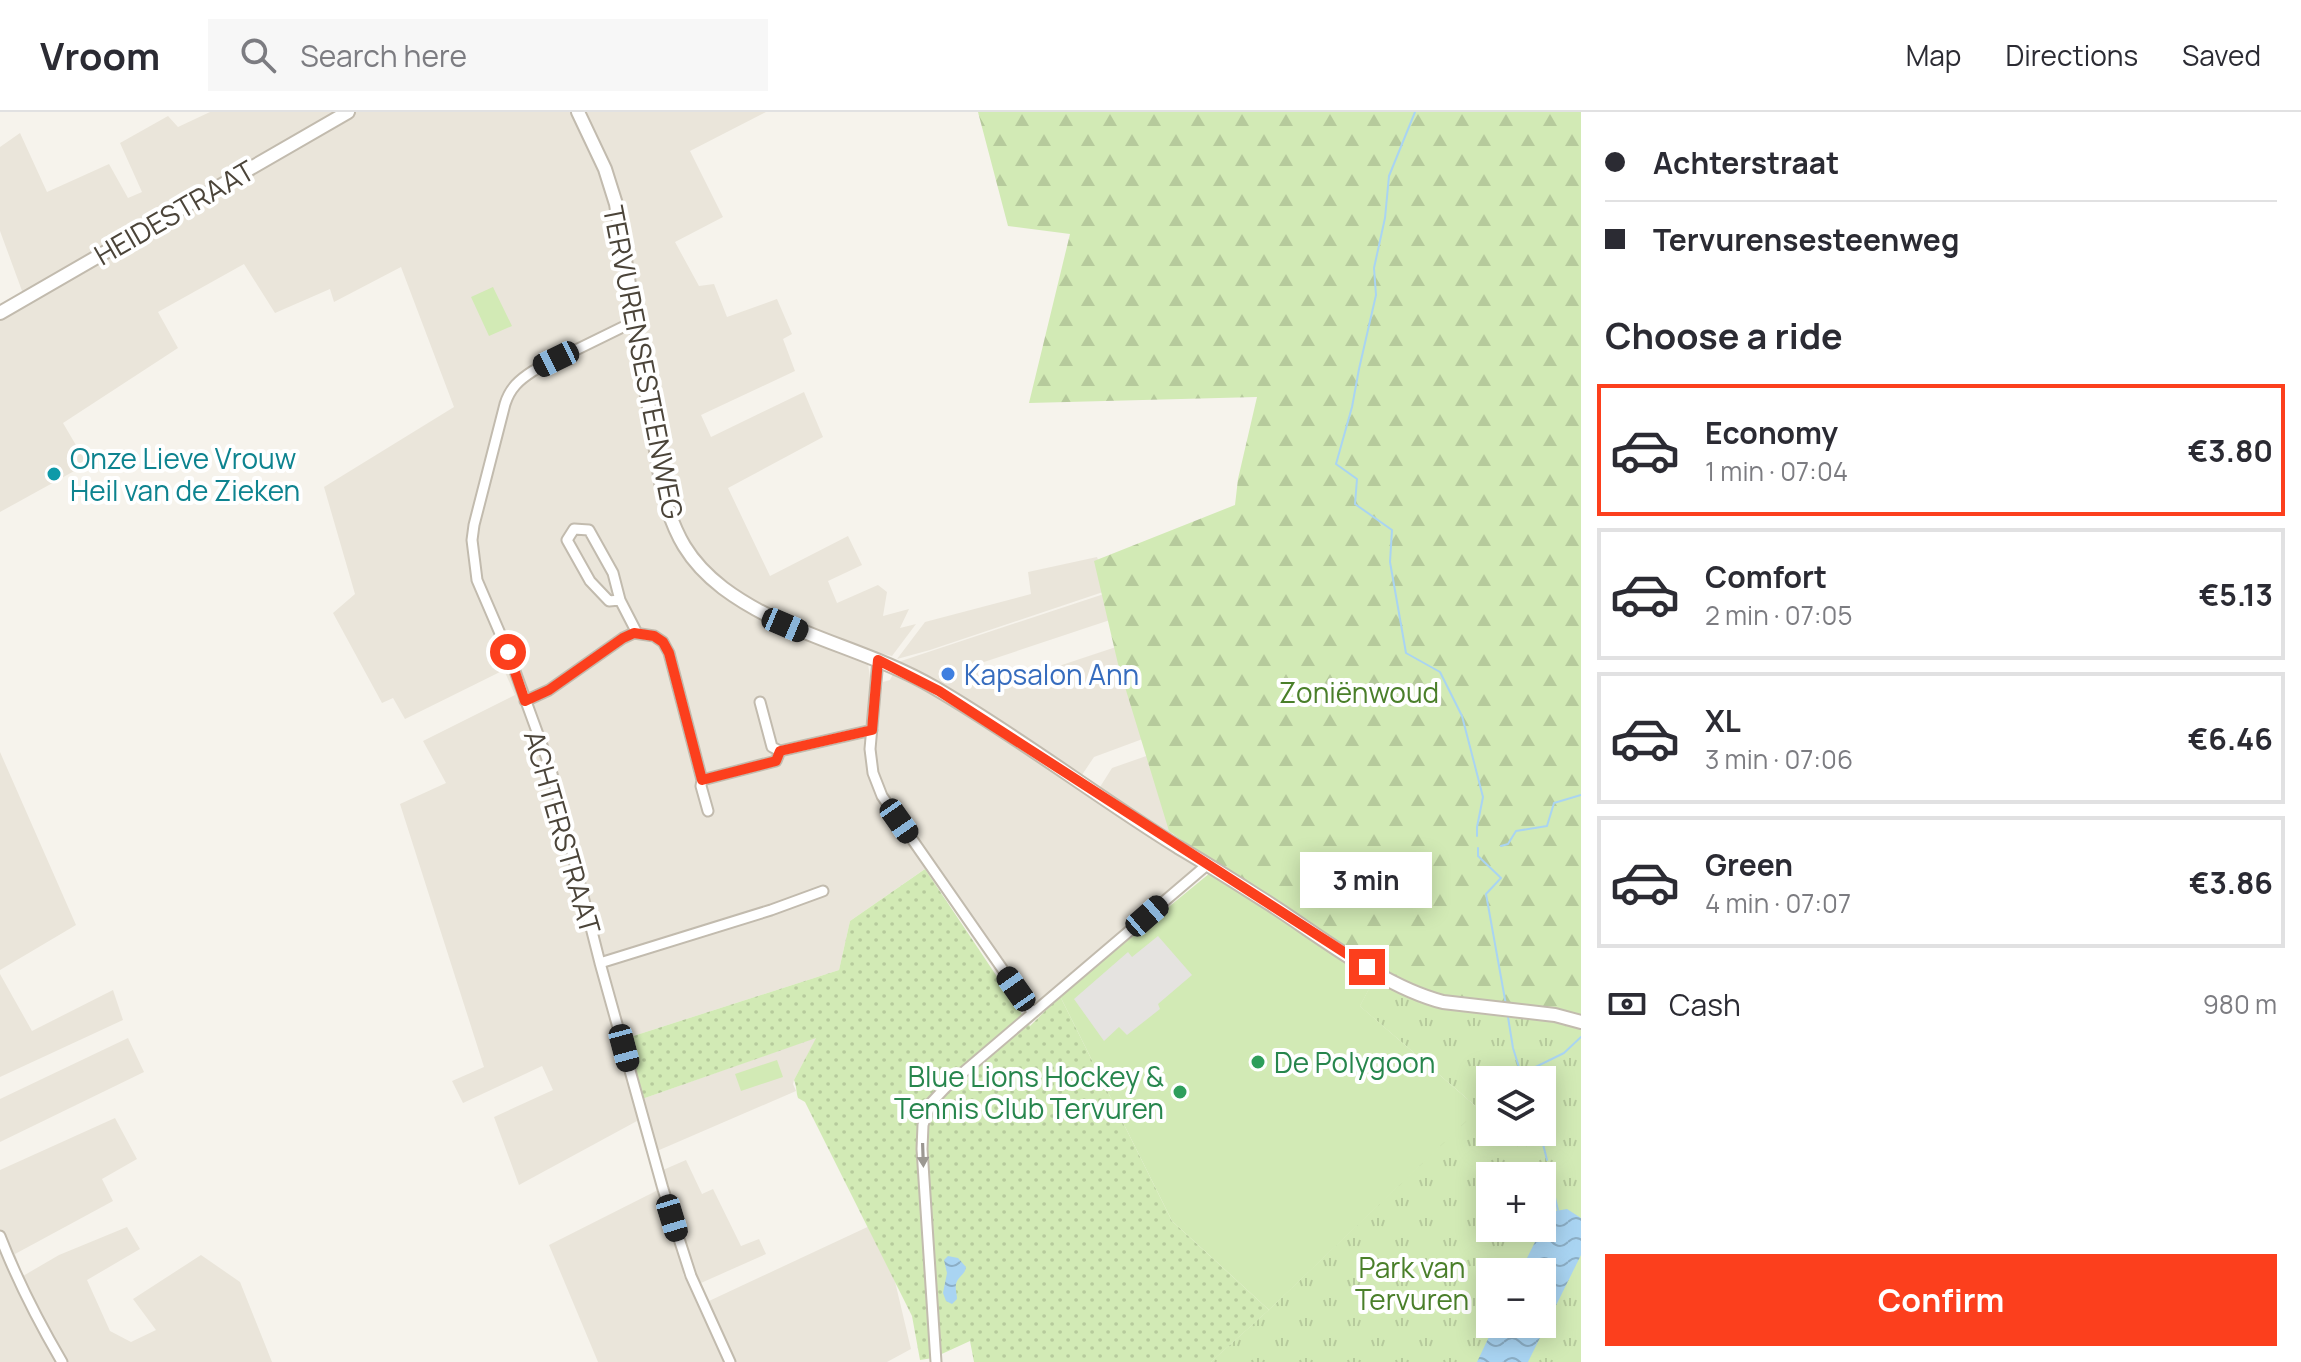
<!DOCTYPE html>
<html lang="en">
<head>
<meta charset="utf-8">
<style>
	:root { --surface:#fff; --page:#f7f7f7; --text:#2b2b33; --muted:#7c7c81; --line:#e1e1e2; --accent:#fc3f1d }
	body { margin:0; font-family:Manrope,sans-serif; background:var(--page); color:var(--text); height:100vh; display:flex; flex-direction:column; font-size:30px; white-space:nowrap }
	* { box-sizing:border-box; margin:0 }
	p { font-size:26px; color:var(--muted) }
	.icon { flex:none; width:44px; height:44px; fill:none; stroke:currentColor; stroke-width:2; stroke-linecap:round; stroke-linejoin:round }
	.map { position:relative; flex:1; overflow:hidden }
	.details { display:flex; flex-direction:column; background:var(--surface); width:720px }
	.details>* { flex:none }
	.guide { display:grid; align-content:center; height:176px; padding:0 24px; background:var(--surface) }
	.controls { position:absolute; left:1476px; top:954px; display:grid; gap:16px }
	.controls a { display:grid; place-items:center; width:80px; height:80px; border-radius:0px; background:var(--surface); box-shadow:0 4px 20px #0003; font-size:40px }
	.end { position:absolute; width:36px; height:36px; margin:-18px; border:10px solid #fc3f1d; background:#fff; box-shadow:0 0 0 4px #fff }
	.from { border-radius:50% }
	.bubble { position:absolute; height:56px; border-radius:0px; background:var(--surface); box-shadow:0 4px 20px #0003; font-size:26px; font-weight:700; line-height:56px; text-align:center }
	.car { position:absolute; width:24px; height:48px; margin:-24px -12px; border-radius:10px; box-shadow:0 0 6px 2px #0007; background:linear-gradient(#222 24%,#8ab4d8 0 40%,#222 0 76%,#8ab4d8 0 86%,#222 0) }
	.guide b { display:flex; align-items:center; gap:28px; height:76px; font-size:30px }
	.guide b+b { border-top:2px solid var(--line) }
	.guide i { width:20px; height:20px; background:var(--text) }
	ul { padding:0; list-style:none }
	li { display:flex; align-items:center; gap:24px; height:132px; margin:0 16px 12px; padding:0 8px; border:4px solid var(--line); border-radius:0px }
	li div { flex:1 }
	li b { display:block; font-size:30px }
	li em { font-style:normal; font-weight:700 }
	li.selected { border-color:var(--accent) }
	li>.icon { width:72px; height:72px; stroke-width:1.5 }
	h2 { padding:0 24px; font-size:36px; line-height:96px }
	.pay { display:flex; align-items:center; gap:20px; height:88px; padding:0 24px; font-size:30px }
	.pay p { margin-inline-start:auto }
	.button { display:flex; gap:16px; margin-top:auto; padding:16px 24px }
	.button a { flex:1; height:92px; border-radius:0px; background:var(--accent); color:#fff; font-size:32px; font-weight:700; line-height:92px; text-align:center }
	header { display:flex; align-items:center; gap:48px; box-sizing:border-box; height:112px; padding:0 40px; background:var(--surface); border-bottom:2px solid var(--line) }
	header strong { font-size:38px }
	nav { display:flex; gap:44px; margin-inline-start:auto; font-size:28px }
	.search { width:560px; height:72px; background:var(--page); display:flex; align-items:center; gap:20px; box-sizing:border-box; padding:0 28px; border-radius:0px; color:var(--muted); font-size:30px }
	main { display:flex; flex:1; min-height:0 }
	.map>svg:first-child { display:block }
	.residential { fill:#eae5da }
	.grass { fill:url(#grass-dots) }
	.forest { fill:url(#forest-firs); fill-rule:evenodd }
	.park { fill:url(#park-tufts); fill-rule:evenodd }
	.pitch { fill:#d2eab5 }
	.parking { fill:#e5e3e0 }
	.water { fill:url(#water-waves) }
	.lines { fill:none; stroke-linecap:round; stroke-linejoin:round }
	.stream { stroke:#a9d4f2; stroke-width:2 }
	.minor-casing { stroke:#c2bbae; stroke-width:13 }
	.tertiary-casing { stroke:#c2bbae; stroke-width:16 }
	.minor { stroke:#fff; stroke-width:9 }
	.tertiary { stroke:#fff; stroke-width:12 }
	.oneway { fill:#9c9892 }
	.route { stroke:#fc3f1d; stroke-width:10 }
	.culture-dot { fill:#0f9aa8; stroke:#fff; stroke-width:3 }
	.shop-dot { fill:#3f7fe0; stroke:#fff; stroke-width:3 }
	.leisure-dot { fill:#2e9e5b; stroke:#fff; stroke-width:3 }
	.labels { text-anchor:middle; dominant-baseline:central; stroke-width:8; stroke-linejoin:round; paint-order:stroke }
	.street-label { font-size:28px; fill:#4b4439; stroke:#fff }
	.culture-label { font-size:28px; fill:#0d838f; stroke:#fff; text-anchor:start }
	.shop-label { font-size:28px; fill:#366cbe; stroke:#fff; text-anchor:start }
	.park-label { font-size:28px; fill:#4a7f2a; stroke:#fff }
	.leisure-label { font-size:28px; fill:#27864d; stroke:#fff; text-anchor:start }
</style>
</head>
<body>
<header>
<strong>Vroom</strong>
<div class="search"><svg class="icon" aria-label="search" viewBox="0 0 24 24"><circle cx="10" cy="10" r="6"/><path d="M15 15l6 6"/></svg>Search here</div>
<nav><a>Map</a><a>Directions</a><a>Saved</a></nav>
</header>
<main>
<div class="map">
<svg width="1581" height="1250" viewBox="0 0 1581 1250">
	<defs>
		<pattern id="grass-dots" width="8" height="8" patternUnits="userSpaceOnUse" patternTransform="scale(2)"><rect width="8" height="8" fill="#d2eab5"/><path d="M2 2h.1M6 6h.1" fill="none" stroke="#b6ca9c" stroke-width="1.8" stroke-linecap="round"/></pattern>
		<pattern id="forest-firs" width="22" height="20" patternUnits="userSpaceOnUse" patternTransform="scale(2)"><rect width="22" height="20" fill="#d2eab5"/><path d="M5 1l3.5 6h-7zM16 11l3.5 6h-7z" fill="#b6ca9c"/></pattern>
		<pattern id="park-tufts" width="24" height="20" patternUnits="userSpaceOnUse" patternTransform="scale(2)"><rect width="24" height="20" fill="#d2eab5"/><path d="M3 7l-1-3M5 7V3M7 7l1-3M15 17l-1-3M17 17v-4M19 17l1-3" fill="none" stroke="#b6ca9c"/></pattern>
		<pattern id="water-waves" width="16" height="10" patternUnits="userSpaceOnUse" patternTransform="scale(2)"><rect width="16" height="10" fill="#a9d4f2"/><path d="M0 5q4-4 8 0t8 0" fill="none" stroke="#8caec5"/></pattern>
	</defs>
	<rect width="100%" height="100%" fill="#f6f3ec"/>
	<!-- residential -->
	<path class="residential" d="M210 0H766L690 39 723 105 675 130 699 174 714 172 727 205 777 187 792 222 783 227 795 259 701 303 711 325 804 280 823 325 728 376 770 464 848 424 862 453 828 469 837 491 878 473 887 480 883 504 909 497 900 516 916 512 892 544 866 538 863 549 868 552 871 571 870 584 880 592 883 570 890 568 893 562 897 564 903 553 898 550 1113 479 1119 505 981 551 990 577 1125 532 1148 625 1094 645 1082 663 1100 675 1112 656 1152 642 1172 722 1153 710 1146 721 1200 753 1195 759 1034 895 932 752 850 809 839 858 624 927 642 987 817 925 794 968 793 972 796 979 657 1039 663 1058 686 1048 702 1082 713 1077 741 1134 759 1127 766 1142 701 1171 694 1156 683 1162 704 1208 715 1203 709 1189 876 1111 888 1140 911 1237 887 1250H598L549 1133 658 1078 637 1009 519 1073 494 1005 553 978 542 954 463 991 452 969 484 955 400 692 446 671 423 629 515 583 504 558 405 607 393 586 382 591 333 501 355 482 324 375 454 295 401 155 334 190 330 177 275 201 244 152 158 200 178 236 63 311 87 352 0 400V204L25 187 0 119V35L20 21 47 80 109 52 128 86 142 80 120 31 168 4 178 15Z
		M1097 445 1109 478 930 538 897 547 925 510 1031 482 1028 460Z
		M0 640 76 813 0 858Z
		M0 862 32 919 113 878 123 908 0 965Z
		M128 926 144 960 0 1030V987Z
		M115 1006 137 1047 102 1067 113 1089 15 1142 23 1164 59 1143 127 1115 140 1137 87 1168 110 1219 131 1230 156 1218 133 1187 201 1143 240 1170 272 1250H0V1058Z"/>
	<!-- grass -->
	<path class="grass" d="M925 757 1030 914 1060 884 1172 1109 1269 1198 1211 1250H974L970 1229 933 1246 920 1248 912 1204 805 990 798 986C796 980 797 975 794 968L816 926 642 987 624 927 839 858 850 809Z"/>
	<!-- forest -->
	<path class="forest" d="M978 0H1581V1099L1542 1064H1490V1160L1211 1250 1269 1198 1479 996 1360 894 1375 866 1169 719 1118 552 1094 449 1235 393 1238 367 1257 285 1029 291 1070 122 1008 114ZM1490 968H1542V1020H1490Z"/>
	<!-- park -->
	<path class="park" d="M1375 866 1427 892 1442 896 1554 909 1581 917V1250H1211L1269 1198 1479 997 1360 894ZM1490 968H1542V1020H1490ZM1490 1064H1542V1116H1490ZM1490 1160H1542V1212H1490Z"/>
	<!-- pitch -->
	<path class="pitch" d="M493 175 512 214 489 224 471 185Z
		M1210 761 1375 866 1360 894 1479 997 1269 1198 1172 1109 1060 884Z
		M777 948 783 965 741 979 735 962Z"/>
	<!-- parking -->
	<path class="parking" d="M1158 824 1192 863 1158 892 1160 897 1127 923 1119 915 1104 929 1074 887 1128 840 1132 845Z"/>
	<!-- water -->
	<path class="water" d="M1567 1097 1581 1106V1143L1528 1250H1477L1495 1212H1542V1160H1520L1550 1100Z
		M948 1144 958 1146 966 1155C965 1163 958 1164 956 1172 955 1177 957 1182 957 1187L952 1192 946 1189 943 1181 947 1161 944 1148Z"/>
	<g class="lines">
		<!-- stream -->
		<path class="stream" d="M1415 0 1389 64 1385 106 1374 156 1376 183 1359 257 1352 295 1336 352 1357 367 1355 392 1392 418 1390 450 1406 541 1440 560 1462 604 1483 685 1477 715V724
			M1501 734 1508 732 1516 719 1547 714 1554 691 1581 683
			M1478 736V744L1501 766 1486 782 1506 893
			M1508 905 1513 936 1523 968
			M1521 962 1564 941 1581 925
			M1540 1020 1547 1048
			M1552 1073 1558 1098"/>
		<defs>
			<path id="minor" d="M635 209 533 259C519 268 510 276 505 292L474 413 472 428 477 468 508 540 551 658 600 851 663 1077 691 1164 730 1250
				M620 488 609 489 590 469 567 428 574 417 589 418 613 461 620 488 637 521
				M878 548 870 637 873 661 882 684 1033 901
				M525 589 549 578 623 526 634 521 654 524 663 530 669 541 702 668 776 649 780 639 872 618
				M760 590 772 635 780 639
				M702 668 701 674 708 699
				M600 851 771 798 823 779
				M0 1124C17 1168 38 1209 62 1250
				M936 1250 922 1037 923 1013 931 991 946 975 1208 752"/>
			<path id="tertiary" d="M578 0 605 57 616 92 663 382C675 423 688 449 723 476 787 524 867 536 935 576 1019 625 1096 684 1178 735 1209 753 1240 773 1270 792 1321 825 1384 875 1443 890L1555 903 1581 910
				M0 201 348 0"/>
		</defs>
		<!-- minor casing -->
		<use href="#minor" class="minor-casing"/>
		<!-- tertiary casing -->
		<use href="#tertiary" class="tertiary-casing"/>
		<!-- minor -->
		<use href="#minor" class="minor"/>
		<!-- tertiary -->
		<use href="#tertiary" class="tertiary"/>
	</g>
	<!-- one-way arrows -->
	<defs><path id="oneway-solid" d="M-6-.8H1V-3.2L6.5 0L1 3.2V.8H-6Z" transform="scale(2)"/></defs>
	<use class="oneway" href="#oneway-solid" transform="translate(923 1043) rotate(88)"/>
	<g class="lines">
		<!-- route -->
		<path class="route" d="M508 540 525 589 549 578 623 526 634 521 654 524 663 530 669 541 702 668 776 649 780 639 872 618 878 548 939 579 1367 855"/>
	</g>
	<!-- markers -->
	<circle class="culture-dot" cx="54" cy="362" r="8"/>
	<circle class="shop-dot" cx="948" cy="562" r="8"/>
	<g class="leisure-dot">
		<circle cx="1258" cy="950" r="8"/>
		<circle cx="1180" cy="980" r="8"/>
	</g>
	<g class="labels">
		<!-- street labels -->
		<g class="street-label">
			<text transform="translate(174 100) rotate(-30)">HEIDESTRAAT</text>
			<text transform="translate(644 250) rotate(79)">TERVURENSESTEENWEG</text>
			<text transform="translate(563 720) rotate(74)">ACHTERSTRAAT</text>
		</g>
		<!-- culture labels -->
		<g class="culture-label">
			<text x="70" y="346">Onze Lieve Vrouw<tspan x="70" dy="32">Heil van de Zieken</tspan></text>
		</g>
		<!-- shop labels -->
		<g class="shop-label">
			<text x="964" y="562">Kapsalon Ann</text>
		</g>
		<!-- park labels -->
		<g class="park-label">
			<text x="1359" y="580">Zoniënwoud</text>
			<text x="1412" y="1155">Park van<tspan x="1412" dy="32">Tervuren</tspan></text>
		</g>
		<!-- leisure labels -->
		<g class="leisure-label">
			<text x="1274" y="950">De Polygoon</text>
			<text x="1164" y="964" text-anchor="end">Blue Lions Hockey &amp;<tspan x="1164" dy="32">Tennis Club Tervuren</tspan></text>
		</g>
	</g>
</svg>
<div class="controls">
<a><svg class="icon" aria-label="layers" viewBox="0 0 24 24"><path d="M12 4l9 5-9 5-9-5zM3 14l9 5 9-5"/></svg></a>
<a>+</a>
<a>−</a>
</div>
<i class="end from" style="left:508px;top:540px"></i>
<i class="end" style="left:1367px;top:855px"></i>
<div class="bubble" style="left:1300px;top:740px;width:132px">3 min</div>
<i class="car" style="left:556px;top:247px;rotate:244deg"></i>
<i class="car" style="left:785px;top:513px;rotate:113deg"></i>
<i class="car" style="left:899px;top:709px;rotate:145deg"></i>
<i class="car" style="left:1147px;top:804px;rotate:49deg"></i>
<i class="car" style="left:1016px;top:877px;rotate:325deg"></i>
<i class="car" style="left:624px;top:936px;rotate:165deg"></i>
<i class="car" style="left:672px;top:1106px;rotate:163deg"></i>
</div>
<section class="details">
<div class="guide">
<b><i class="from"></i>Achterstraat</b>
<b><i></i>Tervurensesteenweg</b>
</div>
<h2>Choose a ride</h2>
<ul>
<li class="selected"><svg class="icon" aria-label="car" viewBox="0 0 24 24"><path d="M5 17H2v-5l4-1 3-4h7l3 4 3 1v5h-3M9 17h6M6 11h13"/><circle cx="7" cy="17" r="2"/><circle cx="17" cy="17" r="2"/></svg><div><b>Economy</b><p>1 min · 07:04</p></div><em>€3.80</em></li>
<li><svg class="icon" aria-label="car" viewBox="0 0 24 24"><path d="M5 17H2v-5l4-1 3-4h7l3 4 3 1v5h-3M9 17h6M6 11h13"/><circle cx="7" cy="17" r="2"/><circle cx="17" cy="17" r="2"/></svg><div><b>Comfort</b><p>2 min · 07:05</p></div><em>€5.13</em></li>
<li><svg class="icon" aria-label="car" viewBox="0 0 24 24"><path d="M5 17H2v-5l4-1 3-4h7l3 4 3 1v5h-3M9 17h6M6 11h13"/><circle cx="7" cy="17" r="2"/><circle cx="17" cy="17" r="2"/></svg><div><b>XL</b><p>3 min · 07:06</p></div><em>€6.46</em></li>
<li><svg class="icon" aria-label="car" viewBox="0 0 24 24"><path d="M5 17H2v-5l4-1 3-4h7l3 4 3 1v5h-3M9 17h6M6 11h13"/><circle cx="7" cy="17" r="2"/><circle cx="17" cy="17" r="2"/></svg><div><b>Green</b><p>4 min · 07:07</p></div><em>€3.86</em></li>
</ul>
<div class="pay"><svg class="icon" aria-label="cash" viewBox="0 0 24 24"><path d="M3 7h18v10H3z"/><circle cx="12" cy="12" r="2"/></svg>Cash<p>980 m</p></div>
<div class="button"><a>Confirm</a></div>
</section>
</main>
</body>
</html>
